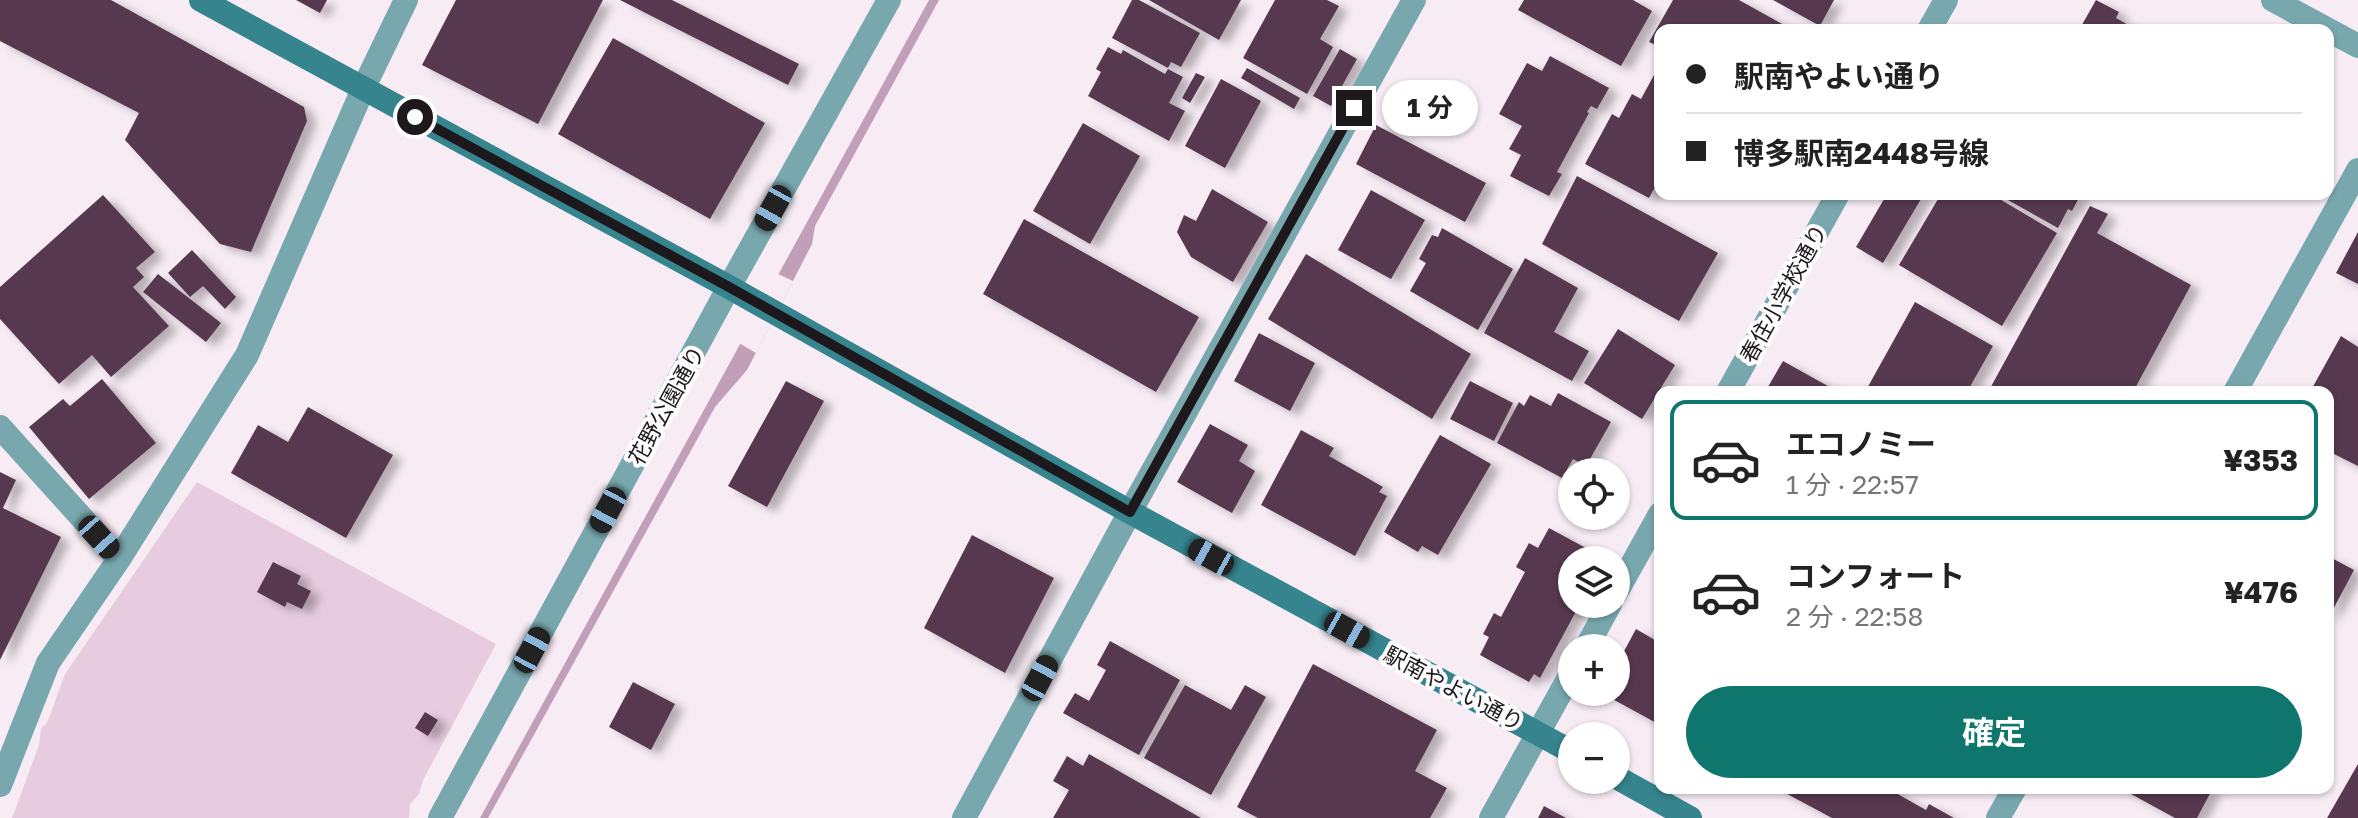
<!DOCTYPE html>
<html lang="ja">
<head>
<meta charset="utf-8">
<style>
	:root { --surface:#fff; --page:#f2f2f2; --text:#222; --muted:#767676; --line:#e0e0e0; --accent:#0f766e }
	body { margin:0; font-family:"Golos Text","Noto Sans JP",sans-serif; background:var(--page); color:var(--text); height:100vh; display:flex; flex-direction:column; font-size:30px; white-space:nowrap }
	* { box-sizing:border-box; margin:0 }
	p { font-size:26px; color:var(--muted) }
	.icon { flex:none; width:44px; height:44px; fill:none; stroke:currentColor; stroke-width:2; stroke-linecap:round; stroke-linejoin:round }
	.map { position:relative; flex:1; overflow:hidden }
	.panel { position:absolute; left:1654px; top:386px; width:680px; height:408px; display:flex; flex-direction:column; background:var(--surface); border-radius:16px; box-shadow:0 2px 6px #0004 }
	.panel>* { flex:none }
	.guide { position:absolute; left:1654px; top:24px; width:680px; height:176px; border-radius:16px; box-shadow:0 2px 6px #0004; display:grid; align-content:center; height:176px; padding:0 32px; background:var(--surface) }
	.buttons { position:absolute; left:1558px; top:458px; display:grid; gap:16px }
	.buttons a { display:grid; place-items:center; width:72px; height:72px; border-radius:50%; background:var(--surface); box-shadow:0 2px 6px #0004; font-size:40px }
	.end { position:absolute; width:36px; height:36px; margin:-18px; border:10px solid #1c181b; background:#fff; box-shadow:0 0 0 4px #fff }
	.from { border-radius:50% }
	.bubble { position:absolute; height:56px; border-radius:28px; background:var(--surface); box-shadow:0 2px 6px #0004; font-size:26px; font-weight:700; line-height:56px; text-align:center }
	.car { position:absolute; width:24px; height:48px; margin:-24px -12px; border-radius:10px; box-shadow:0 0 6px 2px #0007; background:linear-gradient(#222 24%,#8ab4d8 0 40%,#222 0 76%,#8ab4d8 0 86%,#222 0) }
	.guide b { display:flex; align-items:center; gap:28px; height:76px; font-size:30px }
	.guide b+b { border-top:2px solid var(--line) }
	.guide i { width:20px; height:20px; background:var(--text) }
	ul { padding:14px 0 0; list-style:none }
	li { display:flex; align-items:center; gap:24px; height:120px; margin:0 16px 12px; padding:0 16px; border:4px solid transparent; border-radius:16px }
	li div { flex:1 }
	li b { display:block; font-size:30px }
	li em { font-style:normal; font-weight:700 }
	li.on { border-color:var(--accent) }
	li>.icon { width:72px; height:72px; stroke-width:1.5 }
	.primary-button { display:flex; gap:16px; margin-top:auto; padding:16px 32px }
	.primary-button a { flex:1; height:92px; border-radius:48px; background:var(--accent); color:#fff; font-size:32px; font-weight:700; line-height:92px; text-align:center }
	.map>svg:first-child { display:block }
	.green { fill:#e6ccde }
	.water { fill:#c29fb9 }
	.pier { fill:#f7ecf4 }
	.building { fill:#57394f; filter:url(#shadow) }
	.lines { fill:none; stroke-linecap:round; stroke-linejoin:round }
	.street { stroke:#78a8ae; stroke-width:24 }
	.secondary { stroke:#35848e; stroke-width:24 }
	.route { stroke:#1c181b; stroke-width:10 }
	.labels { text-anchor:middle; dominant-baseline:central; stroke-width:8; stroke-linejoin:round; paint-order:stroke }
	.street-label { font-size:22px; fill:#1c181b; stroke:#fefcfe }
</style>
</head>
<body>
<div class="map">
<svg width="2358" height="818" viewBox="0 0 2358 818">
	<defs>
		<filter id="shadow"><feDropShadow dx="9" dy="5" stdDeviation="4" flood-color="#0004"/></filter>
	</defs>
	<rect width="100%" height="100%" fill="#f7ecf4"/>
	<!-- green -->
	<path class="green" d="M197 482 496 644 423 780 419 794 410 804 409 818H12L39 745 41 728 47 723 65 674Z"/>
	<!-- water -->
	<path class="water" d="M929 0H939L815 226 812 244 747 370 715 407 488 818H480Z"/>
	<!-- pier -->
	<path class="pier" d="M778 274 793 281 756 353 739 343Z"/>
	<!-- building -->
	<path class="building" d="M0 0H111L304 107 307 121 251 252 220 244 125 140 139 113 0 41Z
		M296 0H327L320 13Z
		M456 0H603L538 124 422 65Z
		M620 0H672L799 64 788 85Z
		M1132 0H1139L1200 33 1181 67 1171 62 1168 68 1112 38Z
		M1149 0H1241L1219 40Z
		M1275 0H1327L1339 6 1320 39 1333 47 1307 94 1243 58Z
		M1524 0H1633L1652 11 1621 66 1518 10Z
		M1673 0H1739L1793 30H1660V47L1649 42Z
		M1773 0H1834L1820 26Z
		M2096 0 2119 12 2116 18 2137 30H2079Z
		M613 38 765 123 710 219 558 134Z
		M1108 47 1121 54 1123 50 1165 74 1168 69 1183 77 1169 103 1185 111 1169 141 1088 96 1101 72 1096 69Z
		M1340 49 1357 59 1331 106 1313 96Z
		M1550 56 1609 88 1597 109 1591 106 1587 112 1589 113 1557 172 1562 174 1549 196 1510 176 1521 155 1509 149 1522 126 1499 114 1527 63 1542 71Z
		M1247 68 1300 98 1294 109 1241 78Z
		M1196 73 1205 77 1190 103 1182 98Z
		M1654 75 1660 78V178L1649 198 1585 164 1612 114 1619 118 1632 94 1641 99Z
		M1221 79 1261 101 1225 168 1185 146Z
		M1083 123 1140 156 1090 244 1033 211Z
		M1376 125 1486 183 1465 222 1356 164Z
		M1577 176 1718 253 1679 321 1542 244Z
		M1212 189 1268 222 1233 282 1191 257 1177 232 1184 215 1196 221Z
		M1371 190 1425 220 1391 279 1338 250Z
		M1887 194H1924L1883 263 1856 247Z
		M1941 194H1991L2057 233 2002 326 1899 265Z
		M1997 194H2081L2072 211 2068 209 2058 228Z
		M103 195 155 252 136 268 144 277 133 287 169 326 111 377 92 355 59 384 0 319V287Z
		M2090 206 2108 214 2097 233 2191 285 2133 392H1988Z
		M1024 219 1199 317 1156 392 983 294Z
		M1442 228 1513 269 1478 330 1410 291 1426 263 1419 259 1432 235 1438 237Z
		M2358 232V284L2336 273Z
		M192 250 236 297 225 309 203 286 190 297 168 273Z
		M1306 254 1471 354 1432 419 1268 319Z
		M1525 258 1578 288 1554 332 1589 351 1572 381 1484 333Z
		M158 274 221 323 206 342 143 292Z
		M1915 302 1993 346 1967 392H1865Z
		M1618 329 1675 365 1642 419 1584 383Z
		M1259 333 1315 363 1290 411 1234 381Z
		M2341 336 2358 347V466L2328 451V392H2310Z
		M1783 361 1817 380 1839 392H1765Z
		M102 379 156 443 89 499 29 427 63 399 70 406Z
		M786 381 824 401 767 507 728 486Z
		M1470 381 1513 403 1494 441 1450 419Z
		M1558 393 1611 422 1586 466 1573 459 1562 478 1497 443 1519 402 1524 406 1530 395 1551 406Z
		M308 407 393 455 346 538 231 473 258 425 288 442Z
		M1210 424 1248 445 1239 461 1255 471 1232 513 1177 482Z
		M1301 430 1334 448 1329 456 1383 487 1379 492 1387 496 1355 556 1261 505Z
		M1440 435 1491 464 1438 555 1422 546 1418 552 1384 532Z
		M0 472 16 480 3 508 61 537 0 660Z
		M1549 528 1608 560H1572V604H1580L1540 678 1534 674 1529 682 1480 655 1489 637 1483 634 1494 613 1501 617 1525 572 1516 567 1529 543 1538 548Z
		M972 535 1054 578 1005 673 924 628Z
		M2328 556 2354 570 2328 619Z
		M273 562 301 576 297 584 311 591 302 609 287 602 285 607 257 592Z
		M1636 629 1660 643V725L1607 696 1609 692H1616V666Z
		M1110 641 1180 680 1139 755 1063 713 1075 693 1089 701 1106 670 1097 665Z
		M1313 664 1437 730 1415 771 1447 788 1430 818H1258L1237 807Z
		M633 682 675 704 651 750 609 727Z
		M1185 685 1231 710 1245 685 1266 697 1211 795 1144 758Z
		M425 712 438 720 428 736 415 728Z
		M1089 754 1201 818H1053L1069 790 1053 781 1067 756 1083 766Z
		M2358 764V818H2327Z
		M1776 788H1887L1926 810 1929 804 1954 818H1832Z
		M2120 788H2213L2197 818H2175Z
		M1544 806 1566 818H1538Z"/>
	<g class="lines">
		<!-- street -->
		<path class="street" d="M2273 0 2358 46
			M1929 30 1946 0
			M1728 392 1838 194
			M2235 392 2358 170
			M0 427 119 559
			M1616 593 1660 514
			M1586 648 1610 604
			M0 785 48 663 119 559 247 355 363 89 406 0
			M440 818 729 287 889 0
			M964 818 1130 512 1414 0
			M1491 818 1572 672
			M1998 818 2015 788"/>
		<!-- secondary -->
		<path class="secondary" d="M201 0 729 287 1130 512 1572 752
			M1616 777 1690 818"/>
	</g>
	<g class="lines">
		<!-- route -->
		<path class="route" d="M415 117 729 287 1130 512 1354 108"/>
	</g>
	<g class="labels">
		<!-- street labels -->
		<g class="street-label">
			<text transform="translate(1783 293) rotate(-61)">春住小学校通り</text>
			<text transform="translate(666 405) rotate(-61)">花野公園通り</text>
			<text transform="translate(1454 688) rotate(28)">駅南やよい通り</text>
		</g>
	</g>
</svg>
<div class="buttons">
<a><svg class="icon" aria-label="locate" viewBox="0 0 24 24"><circle cx="12" cy="12" r="6"/><path d="M12 2v4M12 18v4M2 12h4M18 12h4"/></svg></a>
<a><svg class="icon" aria-label="layers" viewBox="0 0 24 24"><path d="M12 4l9 5-9 5-9-5zM3 14l9 5 9-5"/></svg></a>
<a>+</a>
<a>−</a>
</div>
<i class="end from" style="left:415px;top:117px"></i>
<i class="end" style="left:1354px;top:108px"></i>
<div class="bubble" style="left:1382px;top:80px;width:96px">1 分</div>
<i class="car" style="left:773px;top:208px;rotate:209deg"></i>
<i class="car" style="left:608px;top:510px;rotate:208deg"></i>
<i class="car" style="left:99px;top:537px;rotate:138deg"></i>
<i class="car" style="left:1211px;top:557px;rotate:299deg"></i>
<i class="car" style="left:1347px;top:630px;rotate:119deg"></i>
<i class="car" style="left:532px;top:650px;rotate:28deg"></i>
<i class="car" style="left:1040px;top:678px;rotate:28deg"></i>
<div class="guide">
<b><i class="from"></i>駅南やよい通り</b>
<b><i></i>博多駅南2448号線</b>
</div>
<section class="panel">
<ul>
<li class="on"><svg class="icon" aria-label="car" viewBox="0 0 24 24"><path d="M5 17H2v-5l4-1 3-4h7l3 4 3 1v5h-3M9 17h6M6 11h13"/><circle cx="7" cy="17" r="2"/><circle cx="17" cy="17" r="2"/></svg><div><b>エコノミー</b><p>1 分 · 22:57</p></div><em>¥353</em></li>
<li><svg class="icon" aria-label="car" viewBox="0 0 24 24"><path d="M5 17H2v-5l4-1 3-4h7l3 4 3 1v5h-3M9 17h6M6 11h13"/><circle cx="7" cy="17" r="2"/><circle cx="17" cy="17" r="2"/></svg><div><b>コンフォート</b><p>2 分 · 22:58</p></div><em>¥476</em></li>
</ul>
<div class="primary-button"><a>確定</a></div>
</section>
</div>
</body>
</html>
